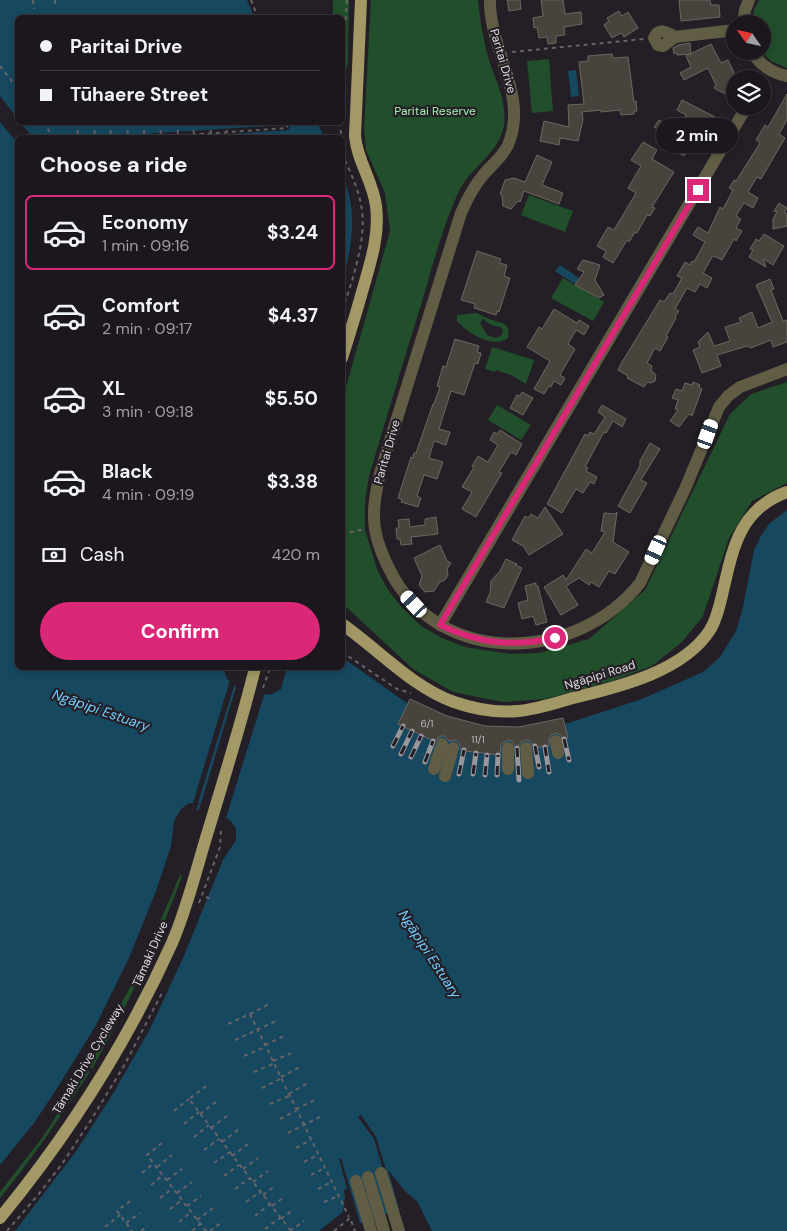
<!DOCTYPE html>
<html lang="en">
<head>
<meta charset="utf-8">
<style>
	:root { --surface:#1b171c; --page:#282429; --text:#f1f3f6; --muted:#a09fa3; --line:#39363b; --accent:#db2777 }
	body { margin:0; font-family:"DM Sans",sans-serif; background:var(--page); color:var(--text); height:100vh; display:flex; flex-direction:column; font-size:19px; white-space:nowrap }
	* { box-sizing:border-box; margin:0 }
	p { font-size:16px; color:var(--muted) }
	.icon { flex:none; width:28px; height:28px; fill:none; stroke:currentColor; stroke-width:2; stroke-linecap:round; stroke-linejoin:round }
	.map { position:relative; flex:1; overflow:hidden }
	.sheet { position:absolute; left:15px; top:135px; width:330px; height:535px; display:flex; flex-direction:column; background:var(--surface); border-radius:8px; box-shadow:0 2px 8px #0003,0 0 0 1px var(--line) }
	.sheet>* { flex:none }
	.guide { position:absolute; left:15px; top:15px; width:330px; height:110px; border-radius:8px; box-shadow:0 2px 8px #0003,0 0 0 1px var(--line); display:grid; align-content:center; height:110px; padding:0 25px; background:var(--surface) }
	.needle { width:32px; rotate:304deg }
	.tools { position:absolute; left:726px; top:15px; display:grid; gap:10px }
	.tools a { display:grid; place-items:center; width:45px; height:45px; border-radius:50%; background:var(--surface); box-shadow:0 2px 8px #0003,0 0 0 1px var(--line); font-size:25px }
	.end { position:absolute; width:22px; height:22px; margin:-11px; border:6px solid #db2777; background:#fff; box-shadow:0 0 0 2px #fff }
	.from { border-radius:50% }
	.bubble { position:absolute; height:35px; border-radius:18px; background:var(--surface); box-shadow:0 2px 8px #0003,0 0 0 1px var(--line); font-size:16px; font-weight:700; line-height:35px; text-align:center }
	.car { position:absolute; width:15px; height:30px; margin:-15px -8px; border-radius:6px; box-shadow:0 0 4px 1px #0007; background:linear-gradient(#fff 24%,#345 0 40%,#fff 0 76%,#345 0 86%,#fff 0) }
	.guide b { display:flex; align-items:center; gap:18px; height:48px; font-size:19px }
	.guide b+b { border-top:1px solid var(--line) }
	.guide i { width:12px; height:12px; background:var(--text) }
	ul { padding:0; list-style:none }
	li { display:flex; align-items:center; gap:15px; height:75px; margin:0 10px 8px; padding:0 15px; border:2px solid transparent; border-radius:8px }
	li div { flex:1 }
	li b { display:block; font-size:19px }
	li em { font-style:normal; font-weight:700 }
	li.current { border-color:var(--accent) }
	li>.icon { width:45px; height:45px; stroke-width:1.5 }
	h2 { padding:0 25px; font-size:22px; line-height:60px }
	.pay { display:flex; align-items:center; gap:12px; height:55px; padding:0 25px; font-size:19px }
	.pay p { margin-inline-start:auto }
	.action { display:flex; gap:10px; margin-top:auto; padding:10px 25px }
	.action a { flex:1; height:58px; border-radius:30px; background:var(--accent); color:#fff; font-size:20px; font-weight:700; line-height:58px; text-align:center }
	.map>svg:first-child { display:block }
	.green { fill:#214f2b; fill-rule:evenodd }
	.water { fill:#16485f }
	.pier { fill:#241f26 }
	.building { fill:#48433c; stroke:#6d6760 }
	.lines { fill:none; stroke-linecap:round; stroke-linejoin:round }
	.path { stroke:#676369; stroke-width:2; stroke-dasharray:4 4; stroke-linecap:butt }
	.minor { stroke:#615d45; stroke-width:12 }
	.major { stroke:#a29967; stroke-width:12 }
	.rail-casing { stroke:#9a969b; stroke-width:5 }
	.rail { stroke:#241f26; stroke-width:3; stroke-dasharray:9; stroke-linecap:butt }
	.route { stroke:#db2777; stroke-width:6 }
	.labels { text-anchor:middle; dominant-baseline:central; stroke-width:4.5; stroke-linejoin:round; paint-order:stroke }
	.number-label { font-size:10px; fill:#b9b6b7 }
	.street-label { font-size:12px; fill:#dfdce0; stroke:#241f26 }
	.park-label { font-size:12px; fill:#a7f0b2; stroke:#241f26 }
	.water-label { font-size:14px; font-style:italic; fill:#70cefe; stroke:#241f26 }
</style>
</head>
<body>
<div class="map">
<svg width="787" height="1231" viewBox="0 0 787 1231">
	<rect width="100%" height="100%" fill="#241f26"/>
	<!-- green -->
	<path class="green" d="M333 0H349L348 64 343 78 342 18 333 17Z
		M371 0H478C480 20 483 40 489 60 496 82 507 101 504 125 500 153 469 168 458 193 442 228 432 268 421 305 403 362 386 419 369 476L365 500V530L378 572 388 590 400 605 421 626 442 638 465 647 509 654 539 653 589 639 645 590 730 414 751 394 787 382V483L752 501 729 538 703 616 682 642 652 666 612 681 545 699 503 702 453 692 413 669 343 604V398L390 231 385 193 366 150 364 127Z
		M759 0H787V68L771 61 761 51H762V24H752L754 10Z
		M549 59 553 111 532 113 527 61Z
		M529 195 573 211 565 232 521 215Z
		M563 278 604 302 593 321 551 298Z
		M477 313C482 316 487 318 492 320 502 324 511 322 508 338 493 349 467 333 457 321V315ZM483 319C486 321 488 324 492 325 497 328 500 324 503 331L501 336 495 338 487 335 480 323Z
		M492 347 534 360 526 384 511 375 496 370 495 372 485 369Z
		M497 405 531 425 521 440 488 420Z
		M180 875 182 876 178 887C154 950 125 1010 92 1069L90 1067V1064L142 964Z
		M86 1070 90 1072C61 1115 33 1158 0 1198V1192L42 1138Z"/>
	<!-- water -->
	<path class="water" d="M0 0H265L272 17 18 18 17 118 0 96Z
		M576 70 579 96 571 97 568 71Z
		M0 122 18 144V668H224L226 678 236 687 270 695 281 689 286 671 288 668H342L343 658 421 713 472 729 553 728 642 699 703 672 720 657 736 631 743 607 754 550 762 534 770 523 787 510V1231H414L402 1208 356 1225 351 1216 330 1231H15L77 1150 114 1092 150 1029 183 958 223 860 236 840V829L231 821 226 818 191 808 181 822 166 892 44 1124 0 1183Z
		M317 122 324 137 33 138 21 123Z
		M343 177C358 210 352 246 343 280Z
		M560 265 579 278 575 284 555 271Z"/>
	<!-- pier -->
	<path class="pier" d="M247 0H265L272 17H254Z
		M285 123H289V130L184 137H99L284 125Z
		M230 680 235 683 198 803H200L198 805 196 811H189L183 823 184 845 181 857 148 940 131 978 99 1039 69 1087 42 1130 0 1183V1165L34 1123 54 1093 95 1027 129 958 156 891 171 846 174 821 181 809 189 803H193Z
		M237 684 265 692 225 821 198 813Z
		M361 1115 376 1137 399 1212 396 1213 374 1139 358 1117Z
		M341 1158 361 1226 358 1227V1224L356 1225 351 1216 330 1231H319L343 1212 345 1198 344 1191 346 1188 348 1192 339 1159Z
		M388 1170 406 1192 417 1201 432 1231H414L402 1208 399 1209Z"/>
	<!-- building -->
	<path class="building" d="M507 0H520L521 9 509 11Z
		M541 0H563L565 14 581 12 582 24 564 27 565 35 556 36V43L548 44 547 37 539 38 537 27 534 28 533 18 543 16Z
		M679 0H710L711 5H719L720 17 681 21Z
		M619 11 622 16 628 12 638 28 624 37 621 33 612 38 604 25 609 21 607 18Z
		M690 43 691 54 677 55 676 53 674 54 673 48 678 45Z
		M711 44 721 63 728 60 735 75 738 76 725 94 714 88 716 85 708 68 684 80 680 73 691 67 686 56Z
		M612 54 613 58 628 57 634 102 636 101 637 111H634V114L621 115 620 110 601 112V110L582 112 583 120 578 141 560 138 559 145 540 141 544 121 569 127 568 105 584 104 579 62 588 61V56Z
		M787 94V120L779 134 785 138 761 179 757 177 748 192 758 198 753 208 744 203 736 216 741 219 736 228 742 231 736 241 734 239 722 260 714 256 712 257 703 273 712 278 707 288 700 284 695 292 687 288 675 309 679 311 675 317 676 318 666 336 668 337 660 351 655 348 647 363 652 366 651 370 656 375 655 381 651 383 647 382 644 387 627 378 628 376 618 370 622 362 660 300 664 302 670 293 673 294 682 278 677 276 685 262 690 265 692 261 694 262 705 242 693 235 698 227 708 233 720 207 723 209 733 190 729 188 734 180 736 181 760 143 756 140 765 125 768 127Z
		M682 100 715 117 701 140 695 137 684 156 666 145 665 147 656 142 663 132 654 127 659 120 677 131 686 115 677 110Z
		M643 142 657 150 652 159 674 172 652 207 655 208 650 216 647 215 637 233 635 232 629 242 627 240 613 263 603 257 606 251 597 246 608 227 614 230 636 193 628 188 641 166 631 160Z
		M537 155 552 162 542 185 563 193 559 204 524 191 520 202 518 201 511 209 503 206 502 195 500 194 505 180 514 178 525 182Z
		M779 203 787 208 784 212 787 214V226L773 229V219L777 212 774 211Z
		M764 234 784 246 773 265 763 259 766 267 749 257 753 250 750 249 756 239 759 241Z
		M477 251 501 259 499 263 507 265 504 276 510 278 499 312 497 311 496 315 474 308 475 304 461 300Z
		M583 260 600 265 595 280 604 295 599 298 575 285 584 272 577 269Z
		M770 279 774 289 771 290 783 321 787 320V342L773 347 771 340 751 348 747 346 717 355 721 366 702 373 693 350 700 347 698 342 708 332 714 346 730 341 725 327 741 322 739 318 752 312 758 328 772 322 756 285Z
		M554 309 577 323 579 320 589 326 584 335 576 330 568 344 575 349 560 375 565 378 561 385 554 381 551 387 549 386 544 394 534 389 550 361 527 347 539 327 542 329Z
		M455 339 479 346 477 352 481 353 478 364 475 363 464 395 451 391 439 429 450 432 446 445 434 441 429 458 443 462 437 479 424 475 417 496 421 498 418 507 401 502 402 499 398 498 411 457 413 458 414 453H416L433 404H434L440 387 437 386 443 366 446 367Z
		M693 382 700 385 699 388 702 389 692 416 689 414 679 427 670 421 678 410 675 409 678 400 672 398 676 389 682 391 685 383 692 385Z
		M522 392 533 398 523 415 510 408 517 395 520 396Z
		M602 405 626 419 622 427 613 421 606 433 604 432 585 467 588 468 586 471 597 477 594 484 590 482 583 493 576 489 562 513 547 504 585 434 588 436 590 432 594 434 605 417 598 412Z
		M500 430 522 444 516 455 511 452 499 472 502 473 476 517 462 509 472 492 462 487 474 467 472 466 478 456 488 462 498 445 490 440 494 432 497 434Z
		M650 443 660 449 641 480 647 483 630 513 618 506 640 466V461Z
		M545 507 563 534 529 555 523 546 512 540 525 516 528 518 531 514 538 518Z
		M617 512 613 542 629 552 615 574 609 571 599 587 591 582 589 585 579 578 566 586 578 605 561 615 544 587 563 575 566 580 586 549 592 553 605 532 601 531 604 513 616 514Z
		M436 517 438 534 411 537 412 544 401 545 400 539H397L396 528H399L398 520 409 519 410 527 425 525V519Z
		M440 545 447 561 451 563 447 569 448 575 445 580 440 582 434 591 425 592 419 585 422 576 414 558Z
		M506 559 517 564 515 565 522 568 504 608 486 602 490 593 491 581 500 571Z
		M536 583V586H538L547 622 536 625 533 616 522 619 518 603 528 600 525 586Z
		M410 699 447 716 485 726 519 727 563 718 568 738 564 739 559 734 554 733 549 738V746L540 747H534L530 741 526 740 521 742 518 748H516L512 741 508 740 501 744 500 755 465 751 461 750V746L456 740 449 741 445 736H441L434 741 398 724Z"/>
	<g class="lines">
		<!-- path -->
		<path class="path" d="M33 0 34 9
			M55 0V4
			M251 0 258 18
			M512 52 644 39
			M0 66 18 89
			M342 68 347 0
			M43 122 54 138
			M77 122 78 138
			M94 122 95 138
			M110 122 111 138
			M127 122 128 138
			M144 122V138
			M160 122 161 137
			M177 122 178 135
			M193 122 194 135
			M210 122 211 133
			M226 122 227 133
			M243 122V130
			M259 122V130
			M276 122V130
			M339 122 342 138
			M144 138 287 128V122
			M342 153C349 170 358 187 361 205 368 237 352 281 342 312
			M342 534 365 529
			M342 652 397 689 411 693
			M263 688 270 668
			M206 897 214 900
			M199 903 220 847 221 829
			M250 1014 269 1004
			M228 1024 250 1014 349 1217
			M235 1040 276 1021
			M265 1045 284 1036
			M244 1056 265 1047
			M273 1061 294 1052
			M254 1072 273 1064
			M281 1077 300 1067
			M206 1086 189 1099 291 1231
			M262 1088 280 1079
			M289 1094 308 1083
			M270 1104 289 1096
			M296 1109 317 1099
			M174 1111 189 1099
			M200 1114 217 1101
			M280 1119 296 1111
			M184 1124 199 1112
			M211 1128 228 1115
			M288 1133 324 1115
			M194 1137 209 1125
			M222 1142 239 1129
			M162 1143 147 1155 206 1231
			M296 1148 311 1140
			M204 1150 219 1139
			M232 1156 248 1144
			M304 1162 318 1155
			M214 1163 230 1152
			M157 1167 172 1155
			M243 1169 258 1158
			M142 1173 154 1163
			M311 1175 325 1168
			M224 1176 239 1165
			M167 1180 182 1169
			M253 1182 268 1171
			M151 1185 163 1175
			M235 1189 250 1178
			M318 1189 331 1182
			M177 1193 192 1182
			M263 1195 275 1186
			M160 1198 173 1188
			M130 1201 117 1211 132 1231
			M246 1202 260 1192
			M324 1202 338 1196
			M187 1206 201 1196
			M272 1206 284 1197
			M170 1209 182 1200
			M255 1216 270 1204
			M281 1219 294 1209
			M197 1220 213 1208
			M179 1222 191 1212
			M126 1223 140 1213
			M105 1227 120 1215
			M265 1229 280 1218
			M7 1231 38 1195 62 1164 91 1120 125 1064 163 991
			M141 1231 148 1226
			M192 1231 200 1224
			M210 1231 223 1221
			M290 1231 304 1221
			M334 1231 350 1218 355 1231"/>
		<!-- minor -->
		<path class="minor" d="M490 0C489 49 529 96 508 145 503 156 492 165 484 174 474 186 467 199 461 213L380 473C376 492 372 510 375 529 378 547 385 562 394 578 447 669 579 660 640 583L685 489 719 407 728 396 740 387 787 369
			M743 24 745 10 749 0
			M675 37C667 32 658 27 654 38L658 45 663 46 675 37 735 30
			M751 51C760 65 771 73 787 76
			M440 625 747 106
			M556 741 558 753
			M526 748 528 773
			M434 769 442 744
			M508 769V748
			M445 776 453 748
			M381 1173 399 1231
			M368 1177 384 1231
			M356 1181 371 1231"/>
		<!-- major -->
		<path class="major" d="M342 358C349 336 356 314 362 292 370 264 380 235 376 206 373 181 357 161 355 136L361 0
			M342 624C379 650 412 687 454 702 474 709 497 713 518 711 537 709 555 703 573 698 618 687 683 672 710 630 717 619 720 604 723 591 733 547 740 509 787 492
			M0 1218C69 1134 127 1043 172 943 188 906 197 866 209 828 225 775 242 721 255 668"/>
		<defs>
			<path id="rail" d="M564 739 569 760
				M393 746 403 726
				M535 746 539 767
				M545 747 549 772
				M517 748 519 780
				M401 754 412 731
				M411 757 421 736
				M425 762 433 741
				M459 774 464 750
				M473 774 476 753
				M485 775 487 755
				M497 775 498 755"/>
		</defs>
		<!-- rail casing -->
		<use href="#rail" class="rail-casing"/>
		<!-- rail -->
		<use href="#rail" class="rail"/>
	</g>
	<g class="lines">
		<!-- route -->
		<path class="route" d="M555 638C512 647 480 644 440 625L698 190"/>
	</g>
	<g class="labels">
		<!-- number labels -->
		<g class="number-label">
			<text x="427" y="723">6/1</text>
			<text x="478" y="739">11/1</text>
		</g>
		<!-- street labels -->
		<g class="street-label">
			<text transform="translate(503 61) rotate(74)">Paritai Drive</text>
			<text transform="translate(387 452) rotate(-74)">Paritai Drive</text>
			<text transform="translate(600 675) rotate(-17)">Ngāpipi Road</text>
			<text transform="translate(150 954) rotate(-66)">Tāmaki Drive</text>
			<text transform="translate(88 1059) rotate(-59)">Tāmaki Drive Cycleway</text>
		</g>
		<!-- park labels -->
		<g class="park-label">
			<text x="435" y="111">Paritai Reserve</text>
		</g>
		<!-- water labels -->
		<g class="water-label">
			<text transform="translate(101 710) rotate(19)">Ngāpipi Estuary</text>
			<text transform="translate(430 954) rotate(57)">Ngāpipi Estuary</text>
		</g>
	</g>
</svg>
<div class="tools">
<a><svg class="needle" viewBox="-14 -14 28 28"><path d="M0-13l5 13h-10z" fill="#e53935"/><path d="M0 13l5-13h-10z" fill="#a09fa3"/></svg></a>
<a><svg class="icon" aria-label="layers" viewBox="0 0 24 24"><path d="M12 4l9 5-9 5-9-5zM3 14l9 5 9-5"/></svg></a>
</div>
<i class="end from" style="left:555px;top:638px"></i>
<i class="end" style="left:698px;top:190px"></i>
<div class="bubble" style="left:656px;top:118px;width:82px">2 min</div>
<i class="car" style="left:708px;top:434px;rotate:20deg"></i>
<i class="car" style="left:656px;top:550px;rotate:204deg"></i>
<i class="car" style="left:414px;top:604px;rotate:317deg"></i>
<div class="guide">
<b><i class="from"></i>Paritai Drive</b>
<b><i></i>Tūhaere Street</b>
</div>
<section class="sheet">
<h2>Choose a ride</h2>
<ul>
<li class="current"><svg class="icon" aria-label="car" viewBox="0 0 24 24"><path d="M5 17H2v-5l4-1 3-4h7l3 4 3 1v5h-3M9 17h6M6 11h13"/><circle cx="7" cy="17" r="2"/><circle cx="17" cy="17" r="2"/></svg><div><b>Economy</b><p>1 min · 09:16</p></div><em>$3.24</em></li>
<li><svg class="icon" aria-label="car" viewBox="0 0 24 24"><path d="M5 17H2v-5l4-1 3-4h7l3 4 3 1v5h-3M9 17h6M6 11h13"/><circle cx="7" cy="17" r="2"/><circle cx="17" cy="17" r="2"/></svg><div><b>Comfort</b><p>2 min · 09:17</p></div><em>$4.37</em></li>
<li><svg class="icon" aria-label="car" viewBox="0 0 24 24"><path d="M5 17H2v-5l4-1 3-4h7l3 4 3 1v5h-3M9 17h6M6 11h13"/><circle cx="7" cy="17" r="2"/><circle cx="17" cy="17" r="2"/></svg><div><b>XL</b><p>3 min · 09:18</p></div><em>$5.50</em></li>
<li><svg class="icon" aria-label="car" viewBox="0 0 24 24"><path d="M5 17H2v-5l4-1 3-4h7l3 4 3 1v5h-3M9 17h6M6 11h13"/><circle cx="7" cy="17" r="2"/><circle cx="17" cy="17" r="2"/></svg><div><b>Black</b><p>4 min · 09:19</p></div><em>$3.38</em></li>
</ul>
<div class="pay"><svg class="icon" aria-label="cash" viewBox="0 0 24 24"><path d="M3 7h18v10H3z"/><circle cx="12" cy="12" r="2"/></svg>Cash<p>420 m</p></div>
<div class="action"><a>Confirm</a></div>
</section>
</div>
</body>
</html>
